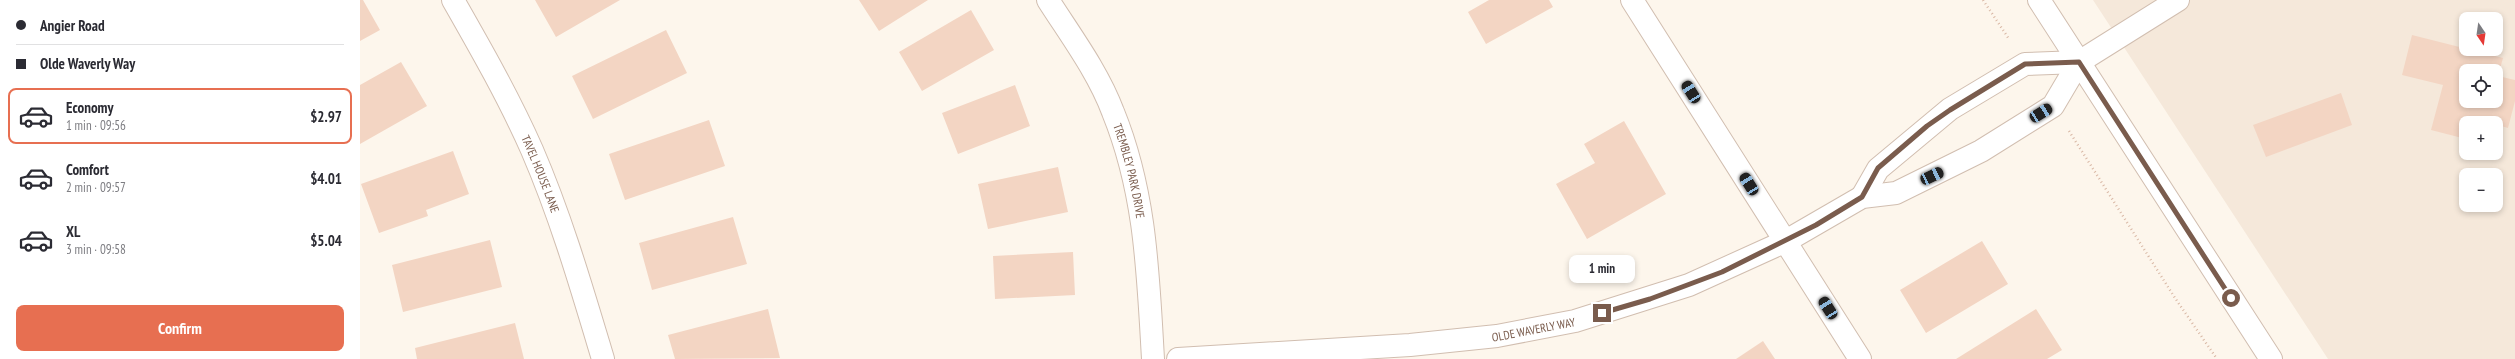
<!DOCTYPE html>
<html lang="en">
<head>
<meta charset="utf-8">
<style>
	:root { --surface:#fff; --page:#f2f2f3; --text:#2b2b33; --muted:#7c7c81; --line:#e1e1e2; --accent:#e76f51 }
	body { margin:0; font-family:"PT Sans Narrow",sans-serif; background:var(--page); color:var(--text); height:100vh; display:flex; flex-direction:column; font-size:15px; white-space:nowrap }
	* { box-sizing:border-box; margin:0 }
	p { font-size:13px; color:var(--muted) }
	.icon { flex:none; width:22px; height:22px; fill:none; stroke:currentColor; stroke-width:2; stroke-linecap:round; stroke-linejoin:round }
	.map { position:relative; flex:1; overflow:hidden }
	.details { display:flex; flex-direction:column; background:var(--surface); width:360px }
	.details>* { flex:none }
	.top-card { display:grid; align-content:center; height:88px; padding:0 16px; background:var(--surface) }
	.needle { width:26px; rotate:167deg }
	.controls { position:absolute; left:2099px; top:12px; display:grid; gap:8px }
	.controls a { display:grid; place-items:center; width:44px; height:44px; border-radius:8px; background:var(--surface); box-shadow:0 2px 6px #0003; font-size:20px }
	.end { position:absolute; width:18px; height:18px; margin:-9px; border:5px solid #7a5c4d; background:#fff; box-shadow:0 0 0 2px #fff }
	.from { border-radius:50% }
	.bubble { position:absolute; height:28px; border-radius:8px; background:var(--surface); box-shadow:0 2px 6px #0003; font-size:13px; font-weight:800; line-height:28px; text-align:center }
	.car { position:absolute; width:12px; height:24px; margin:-12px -6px; border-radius:5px; box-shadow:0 0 3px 1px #0007; background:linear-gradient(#222 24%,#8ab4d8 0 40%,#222 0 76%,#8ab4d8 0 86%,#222 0) }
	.top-card b { display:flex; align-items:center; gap:14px; height:38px; font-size:15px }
	.top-card b+b { border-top:1px solid var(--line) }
	.top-card i { width:10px; height:10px; background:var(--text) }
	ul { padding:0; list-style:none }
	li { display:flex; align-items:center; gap:12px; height:56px; margin:0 8px 6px; padding:0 8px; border:2px solid transparent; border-radius:8px }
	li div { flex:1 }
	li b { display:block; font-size:15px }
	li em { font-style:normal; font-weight:800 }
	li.active { border-color:var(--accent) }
	li>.icon { width:36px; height:36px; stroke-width:1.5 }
	.action { display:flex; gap:8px; margin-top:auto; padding:8px 16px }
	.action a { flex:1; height:46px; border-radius:8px; background:var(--accent); color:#fff; font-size:16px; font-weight:800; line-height:46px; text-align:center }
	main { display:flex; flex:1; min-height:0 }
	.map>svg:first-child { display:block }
	.residential { fill:#f5e8da; fill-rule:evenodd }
	.building { fill:#f3d5c3; fill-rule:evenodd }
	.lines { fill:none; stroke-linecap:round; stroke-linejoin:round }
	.minor-casing { stroke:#d1beb0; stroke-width:24 }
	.path { stroke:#d9b8a5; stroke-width:2.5; stroke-dasharray:1 3; stroke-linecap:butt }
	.minor { stroke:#fff; stroke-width:22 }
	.route { stroke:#7a5c4d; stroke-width:5 }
	.labels { text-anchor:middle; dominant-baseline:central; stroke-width:3; stroke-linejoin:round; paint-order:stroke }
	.street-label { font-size:12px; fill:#7a5c4d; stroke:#fffaf3 }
</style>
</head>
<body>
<main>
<section class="details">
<div class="top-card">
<b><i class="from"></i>Angier Road</b>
<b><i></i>Olde Waverly Way</b>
</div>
<ul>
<li class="active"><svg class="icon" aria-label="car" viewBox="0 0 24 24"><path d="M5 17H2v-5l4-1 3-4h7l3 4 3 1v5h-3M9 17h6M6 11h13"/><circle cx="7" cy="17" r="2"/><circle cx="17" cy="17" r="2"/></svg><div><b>Economy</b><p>1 min · 09:56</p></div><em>$2.97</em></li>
<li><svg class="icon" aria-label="car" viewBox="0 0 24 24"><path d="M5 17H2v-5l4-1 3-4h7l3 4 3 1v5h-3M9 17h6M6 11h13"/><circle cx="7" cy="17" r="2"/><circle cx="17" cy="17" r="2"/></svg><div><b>Comfort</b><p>2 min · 09:57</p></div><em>$4.01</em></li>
<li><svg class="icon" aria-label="car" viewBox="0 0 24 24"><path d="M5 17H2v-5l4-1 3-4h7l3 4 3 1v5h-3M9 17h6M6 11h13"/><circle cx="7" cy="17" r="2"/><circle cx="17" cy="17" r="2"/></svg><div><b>XL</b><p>3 min · 09:58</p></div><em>$5.04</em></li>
</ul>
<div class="action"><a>Confirm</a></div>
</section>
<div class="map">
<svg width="2155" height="359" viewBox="0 0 2155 359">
	<rect width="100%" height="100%" fill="#fdf6ec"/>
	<!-- residential -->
	<path class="residential" d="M1733 0H2155V359H1968ZM2106 19H2136V49H2106ZM2106 71H2136V101H2106ZM2106 123H2136V153H2106ZM2106 175H2136V205H2106Z"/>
	<!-- building -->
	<path class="building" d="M0 0H3L20 30 0 41Z
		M175 0H260L196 37Z
		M499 0H568L519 31Z
		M1129 0H1189L1193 7 1126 44 1108 12Z
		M611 10 634 50 562 91 539 52Z
		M306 30 327 73 233 119 212 76Z
		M2052 35 2143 58 2138 76 2155 80V101L2148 128 2124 121 2106 123V139L2071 130 2083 85 2042 75ZM2106 71H2136V101H2106Z
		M41 62 67 106 0 144V85Z
		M655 85 670 126 598 154 582 113Z
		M1981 93 1992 125 1906 157 1893 125Z
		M349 120 365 166 265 200 249 154Z
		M1264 121 1306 194 1227 239 1196 184 1235 163 1224 144Z
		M93 151 109 194 66 210 68 216 19 233 1 184Z
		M698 167 708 212 628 229 618 184Z
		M373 217 387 264 292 290 279 243Z
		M130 240 142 287 43 312 32 265Z
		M1622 241 1648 284 1566 333 1540 290Z
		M713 252 715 295 635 299 633 256Z
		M408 309 420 358 315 359 308 335Z
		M1676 309 1702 350 1687 359H1596Z
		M155 323 164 359H57L55 348Z
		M1403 341 1415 359H1376Z"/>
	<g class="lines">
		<defs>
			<g id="minor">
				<path id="s1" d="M93 0C121 49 149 98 172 150 201 217 222 289 243 359"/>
				<path id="s2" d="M688 0C711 36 738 72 753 112 786 193 788 274 793 359"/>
				<path d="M1272 0 1500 359"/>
				<path d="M1679 0 1911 359"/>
				<path d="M1502 197 1518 169 1590 109 1665 64 1719 62"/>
				<path id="s3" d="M818 359 1050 345 1137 336 1215 321 1329 285 1426 241 1502 197 1536 193 1621 151 1693 106 1719 62 1818 0"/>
			</g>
		</defs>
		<!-- minor casing -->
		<use href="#minor" class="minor-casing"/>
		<!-- path -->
		<path class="path" d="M1623 0 1649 39
			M1709 131 1815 298 1857 359"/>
		<!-- minor -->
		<use href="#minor" class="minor"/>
	</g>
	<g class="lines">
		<!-- route -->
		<path class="route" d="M1242 313 1290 299 1362 272 1456 225 1502 197 1518 168 1567 126 1590 110 1665 64 1719 62 1871 298"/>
	</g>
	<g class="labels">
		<!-- street labels -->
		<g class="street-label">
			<text stroke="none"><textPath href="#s2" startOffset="191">TREMBLEY PARK DRIVE</textPath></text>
			<text stroke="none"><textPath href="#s1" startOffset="195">TAVEL HOUSE LANE</textPath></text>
			<text stroke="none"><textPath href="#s3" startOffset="357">OLDE WAVERLY WAY</textPath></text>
		</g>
	</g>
</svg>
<div class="controls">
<a><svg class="needle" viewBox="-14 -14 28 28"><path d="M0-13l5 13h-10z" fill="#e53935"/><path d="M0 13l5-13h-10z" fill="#7c7c81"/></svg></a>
<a><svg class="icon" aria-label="locate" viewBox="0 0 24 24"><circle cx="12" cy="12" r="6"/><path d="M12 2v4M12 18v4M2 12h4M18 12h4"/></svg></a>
<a>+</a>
<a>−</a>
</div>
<i class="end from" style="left:1871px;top:298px"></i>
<i class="end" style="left:1242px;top:313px"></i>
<div class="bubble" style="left:1209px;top:255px;width:66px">1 min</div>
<i class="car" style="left:1331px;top:92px;rotate:328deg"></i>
<i class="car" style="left:1681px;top:113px;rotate:58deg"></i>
<i class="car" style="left:1572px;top:176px;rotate:65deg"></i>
<i class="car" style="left:1389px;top:184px;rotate:328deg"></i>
<i class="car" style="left:1468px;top:308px;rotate:328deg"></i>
</div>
</main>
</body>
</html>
